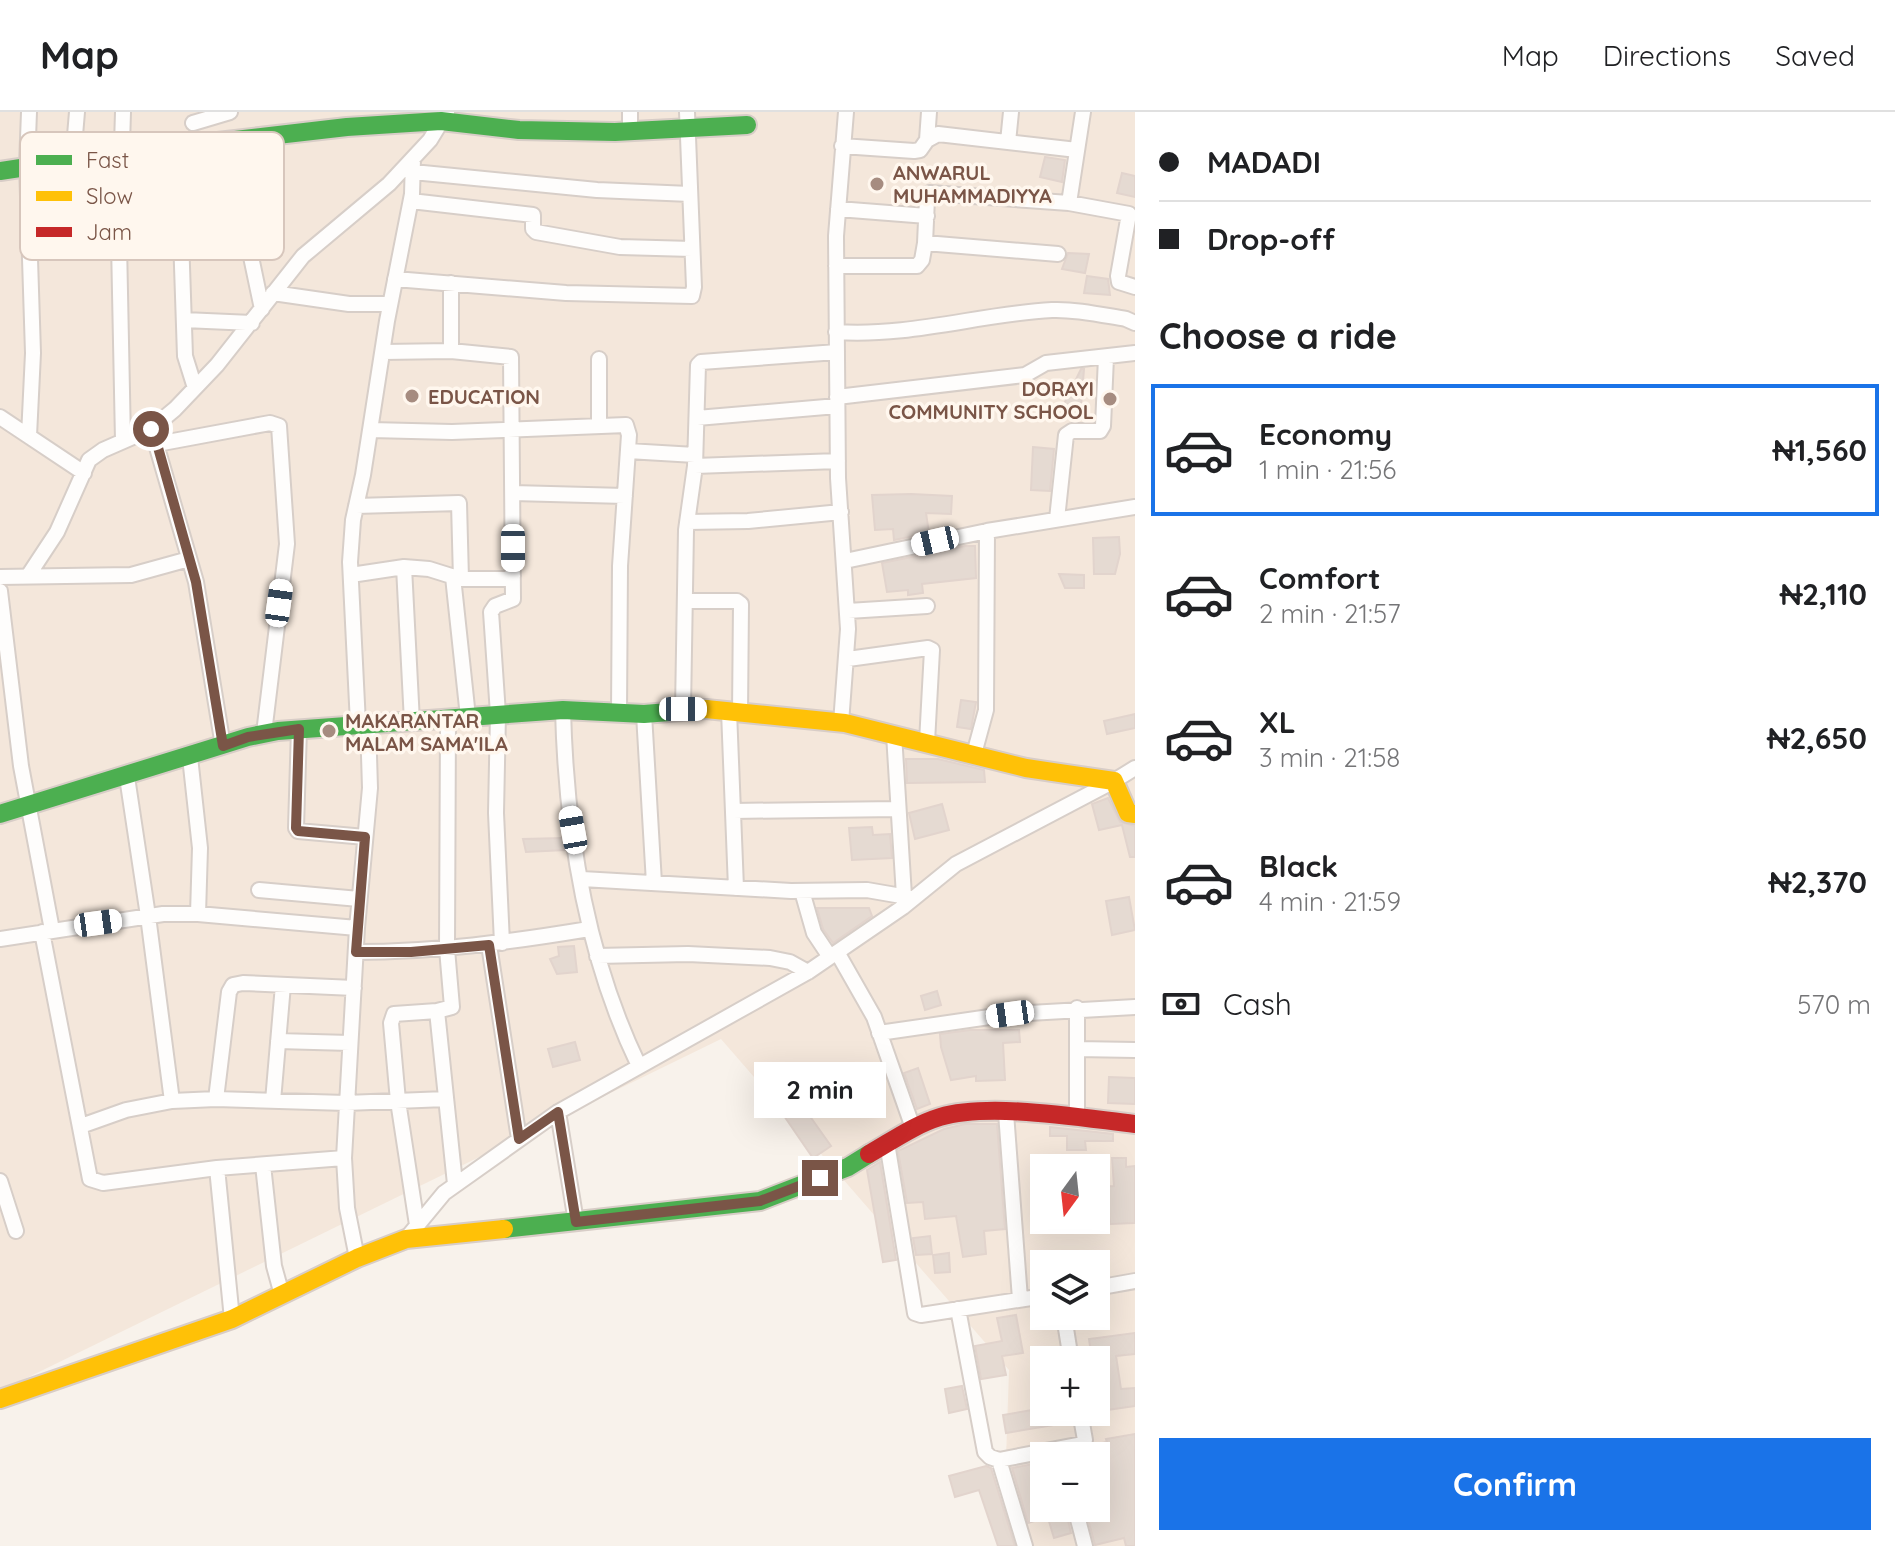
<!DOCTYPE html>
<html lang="en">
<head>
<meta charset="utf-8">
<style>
	:root { --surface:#fff; --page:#f6f6f6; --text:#202124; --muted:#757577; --line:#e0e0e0; --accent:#1a73e8 }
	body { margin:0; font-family:Quicksand,sans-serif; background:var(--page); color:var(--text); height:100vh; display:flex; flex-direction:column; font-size:30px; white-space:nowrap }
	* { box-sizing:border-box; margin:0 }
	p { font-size:26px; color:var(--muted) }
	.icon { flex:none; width:44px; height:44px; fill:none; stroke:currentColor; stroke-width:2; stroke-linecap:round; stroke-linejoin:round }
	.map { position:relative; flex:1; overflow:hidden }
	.drawer { display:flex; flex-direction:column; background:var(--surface); width:760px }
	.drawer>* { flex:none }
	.banner { display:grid; align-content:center; height:176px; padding:0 24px; background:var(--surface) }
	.needle { width:52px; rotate:195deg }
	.buttons { position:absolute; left:1030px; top:1042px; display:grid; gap:16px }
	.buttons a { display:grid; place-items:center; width:80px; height:80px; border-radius:0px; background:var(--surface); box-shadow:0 8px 32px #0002; font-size:40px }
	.end { position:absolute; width:36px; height:36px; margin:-18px; border:10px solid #7a5547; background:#fff; box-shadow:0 0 0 4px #fff }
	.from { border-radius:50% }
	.bubble { position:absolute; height:56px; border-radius:0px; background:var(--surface); box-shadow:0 8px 32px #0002; font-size:26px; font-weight:700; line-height:56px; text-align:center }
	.car { position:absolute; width:24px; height:48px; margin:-24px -12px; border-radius:10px; box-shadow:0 0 6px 2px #0007; background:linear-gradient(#fff 24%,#345 0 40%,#fff 0 76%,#345 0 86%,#fff 0) }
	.banner b { display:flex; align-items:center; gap:28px; height:76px; font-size:30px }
	.banner b+b { border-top:2px solid var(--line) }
	.banner i { width:20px; height:20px; background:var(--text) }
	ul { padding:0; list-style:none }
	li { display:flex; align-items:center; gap:24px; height:132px; margin:0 16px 12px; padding:0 8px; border:4px solid transparent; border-radius:0px }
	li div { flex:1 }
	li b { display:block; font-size:30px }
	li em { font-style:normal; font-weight:700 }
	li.on { border-color:var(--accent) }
	li>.icon { width:72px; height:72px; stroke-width:1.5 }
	h2 { padding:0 24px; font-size:36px; line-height:96px }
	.pay { display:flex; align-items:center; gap:20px; height:88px; padding:0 24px; font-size:30px }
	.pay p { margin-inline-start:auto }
	.button { display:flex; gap:16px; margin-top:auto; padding:16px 24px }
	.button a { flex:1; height:92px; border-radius:0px; background:var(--accent); color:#fff; font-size:32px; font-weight:700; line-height:92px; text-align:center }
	header { display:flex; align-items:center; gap:48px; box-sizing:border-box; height:112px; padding:0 40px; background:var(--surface); border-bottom:2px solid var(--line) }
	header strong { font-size:38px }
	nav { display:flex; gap:44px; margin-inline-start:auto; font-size:28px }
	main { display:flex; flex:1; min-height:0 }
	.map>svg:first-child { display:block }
	.residential { fill:#f4e7db; fill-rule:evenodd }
	.building { fill:#e5dad2; stroke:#e2d4cd; stroke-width:2 }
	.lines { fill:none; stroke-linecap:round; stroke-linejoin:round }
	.street-casing { stroke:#d7cec8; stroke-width:18 }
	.fast-casing { stroke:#d8cdc7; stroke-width:22 }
	.slow-casing { stroke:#d8cdc7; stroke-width:22 }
	.jam-casing { stroke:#d8cdc7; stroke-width:22 }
	.street { stroke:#fefdfc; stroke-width:14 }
	.fast { stroke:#4caf50; stroke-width:18 }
	.slow { stroke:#ffc107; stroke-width:18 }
	.jam { stroke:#c62828; stroke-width:18 }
	.route { stroke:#7a5547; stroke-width:10 }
	.poi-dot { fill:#a68c80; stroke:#fff7ee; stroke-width:3 }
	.labels { text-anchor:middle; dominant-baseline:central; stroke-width:7; stroke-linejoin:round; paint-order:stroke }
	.poi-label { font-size:20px; font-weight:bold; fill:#7a5547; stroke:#fff7ee; text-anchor:start }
	.key { fill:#fff7ee; stroke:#d7c6bc; stroke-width:2 }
	.key-label { font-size:22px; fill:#7a5547 }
</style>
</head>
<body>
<header>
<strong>Map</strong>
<nav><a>Map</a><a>Directions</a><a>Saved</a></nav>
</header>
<main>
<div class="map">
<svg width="1135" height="1434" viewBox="0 0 1135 1434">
	<rect width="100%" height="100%" fill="#f8f2eb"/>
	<!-- residential -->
	<path class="residential" d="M0 0H1135V1434H1003L1009 1258 721 927 0 1279ZM1044 1056H1096V1108H1044ZM1044 1152H1096V1204H1044ZM1044 1248H1096V1300H1044ZM1044 1344H1096V1396H1044Z"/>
	<!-- building -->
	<path class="building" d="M1045 45 1065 48 1062 70 1040 65Z
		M1122 61 1135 64V85L1117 81Z
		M1068 141 1089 142 1085 161 1062 157Z
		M1087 164 1108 167 1110 183 1084 181Z
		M1081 257H1084L1081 294 1064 292Z
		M1033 335 1054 337 1050 379 1031 378Z
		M911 382 952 384 951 402 926 401 929 421 894 428 893 417 875 418 872 383Z
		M1119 425 1120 442 1115 462H1094L1093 426Z
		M965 434H975L976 466 922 472 923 481 908 483V478L887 480 882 451Z
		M1059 462 1084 463V476H1065Z
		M961 588 976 590 971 617 957 615Z
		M1135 602V616L1107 622 1104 609Z
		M906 647H938L984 658 985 670 907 671Z
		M1108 686 1120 710 1135 714V745H1130L1122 713 1099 718 1092 692Z
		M942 692 949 718 915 727 909 701Z
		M872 715 873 723 890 722 892 746 852 748 849 716Z
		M563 726 565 738 526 740 523 727Z
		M1129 785 1135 818 1112 823 1106 789Z
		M817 796H869L872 804 833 831 823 817Z
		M574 834 577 860 557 862 550 847 559 844 558 835Z
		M937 879 941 893 925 898 921 884Z
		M970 918H1019L1020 930 1003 931 1005 968 976 969V964L951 968 941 935 940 922Z
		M575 930 580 948 553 955 548 937Z
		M918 956 930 992 917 997 904 961Z
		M1109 965 1135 966V992L1108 991Z
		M797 986 831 1034 813 1046 780 998Z
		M965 1012H997L1005 1117 984 1119 986 1142 963 1145 956 1104 925 1107 923 1090 907 1091 898 1039 944 1017Z
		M1050 1015 1113 1022V1029H1085L1086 1038H1067V1024H1050Z
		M1112 1046H1126V1055L1135 1054V1111L1110 1112 1108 1090H1096V1075L1114 1074Z
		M880 1050 896 1148 883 1150 867 1058Z
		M930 1124 932 1142 916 1143 913 1126Z
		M949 1141 950 1160 935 1161 933 1143Z
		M1016 1203 1023 1241 1002 1244 1006 1263 981 1267 975 1234 1002 1229 997 1206Z
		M1135 1221V1242L1116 1244 1121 1277 1135 1276V1294L1100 1299 1096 1248H1092L1089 1227Z
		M962 1274 967 1297 949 1301 945 1277Z
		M1044 1296V1300H1058L1060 1312 1006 1321 1003 1303Z
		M1135 1322V1434H1126L1124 1426 1095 1433 1085 1396H1096V1344H1073L1085 1341 1094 1333 1107 1330 1106 1327Z
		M1044 1350V1406L1028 1411 1012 1356Z
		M986 1354 991 1356 1015 1434H998L979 1378 955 1385 949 1364Z
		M1045 1396H1065L1071 1421 1054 1426Z"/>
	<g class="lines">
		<defs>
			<path id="street" d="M29 0 27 53 33 241 29 324
				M123 0 119 131 123 329
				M630 0V20
				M193 11 230 0
				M246 27 250 140 262 197
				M927 28 929 0
				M1008 30 1011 0
				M842 34 914 39 920 38 927 28 938 22 1077 38
				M178 35 185 244 195 276
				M73 47 77 0
				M413 60 597 78 690 82
				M411 89 533 103V117L536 120 620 135 692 137
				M1069 91 1083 0
				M838 97 927 104
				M925 131 927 87 930 81 1069 91 1129 102 1118 164 1119 170 1135 175
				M836 154H917L922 148 925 131 1058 142
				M395 167 566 181 692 184 694 175 687 0
				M273 181 349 192H390
				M184 208 252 211
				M836 220C910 225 980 202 1052 198 1076 197 1102 203 1126 207L1135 211
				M451 239V171
				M383 240 451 239 511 245 513 487 495 494 491 500 498 602 496 701 502 831
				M599 247V313
				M837 285 1025 263 1046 251 1135 241
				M0 305 84 361
				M697 306 837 294
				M371 318 452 320 626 313 629 323 620 454 619 601
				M154 325 196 470 223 634
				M157 332 270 311 279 314 287 432 264 621
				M628 339 695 343
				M695 354 838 349
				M513 381 625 384
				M356 394 459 391 461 467
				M1057 407 1066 323 1072 319H1100L1103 314 1106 245
				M687 410 748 409 841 400
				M845 449 987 419 1135 395
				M404 455 412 610
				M351 463 404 455 429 457 461 467H506L513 464
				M28 464 57 420 89 348 103 338 151 317 175 297 217 253 303 144 389 72 430 28 447 0
				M0 465 131 463 189 447
				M453 465 468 605
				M0 479 21 654 52 818
				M685 489H737L741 492 740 601
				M848 499 927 494
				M848 547 928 536 932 538 927 630
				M683 597 686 418 695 354 698 253 701 250 837 240
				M563 598C566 719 586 844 639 954
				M729 599 736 776
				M644 602 654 771
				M841 611 848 517 838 366 836 124 846 0
				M358 612 350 450 353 408 363 363 387 209 412 82 413 47
				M299 617 296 716 298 719 365 725
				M894 622 904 784
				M974 642 986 598 987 419
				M190 645 200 736 198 802
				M127 665 148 804 172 989
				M733 699 898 697
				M582 767 791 779 867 778 913 786
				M259 778 359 787
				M802 779 814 821 830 845
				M42 820 90 1067 103 1071 217 1056 344 1046
				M0 827 163 802H198L357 816
				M489 833 519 1027
				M356 840C435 840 511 830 589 817
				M837 840 874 905 913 1016
				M597 844 688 842 770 846 790 850 808 860
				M437 899 455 1072
				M879 921 1010 902 1135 895
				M278 929 350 931
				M1077 937 1135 938
				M216 987 229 880 233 873 243 871 354 876
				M273 989 283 873
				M558 1000 576 1110
				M1006 1001 1020 1187
				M1077 1005V896
				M81 1014 126 998 172 989 216 987 346 991 446 987
				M887 1031 915 1201 921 1203 1044 1184
				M263 1053 274 1154 282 1183
				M217 1056 232 1207
				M0 1069 16 1119
				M417 1113 398 989 391 911 394 902 437 899 452 895 447 837 448 607
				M406 1127 444 1081 558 1000 808 860 903 795 956 752 1114 669 1135 656
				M357 1146 347 1096 344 1046 357 816 370 676 368 611
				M1096 1176 1135 1169
				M958 1197 985 1340 990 1345 999 1348 1082 1332 1085 1328 1080 1300
				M1064 1204 1071 1248
				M999 1348 1025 1434
				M1075 1396 1085 1434"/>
			<path id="fast" d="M0 59 112 42 347 15 441 9 519 18 615 20 747 13
				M0 702 248 625 278 619 563 598 644 602 706 597
				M504 1117 760 1089 848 1055 869 1042"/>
			<path id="slow" d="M706 597 845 611 1026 656 1114 669 1128 701 1135 702
				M0 1287 232 1207 357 1146 406 1127 504 1117"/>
			<path id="jam" d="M869 1042C892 1029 914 1013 940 1005 990 990 1082 1006 1135 1012"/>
		</defs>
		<!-- street casing -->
		<use href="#street" class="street-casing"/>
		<!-- fast casing -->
		<use href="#fast" class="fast-casing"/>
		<!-- slow casing -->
		<use href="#slow" class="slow-casing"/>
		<!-- jam casing -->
		<use href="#jam" class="jam-casing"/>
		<!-- street -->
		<use href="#street" class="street"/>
		<!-- fast -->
		<use href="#fast" class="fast"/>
		<!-- slow -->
		<use href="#slow" class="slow"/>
		<!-- jam -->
		<use href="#jam" class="jam"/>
	</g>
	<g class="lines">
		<!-- route -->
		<path class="route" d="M151 317 157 332 196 470 223 634 248 625 299 617 296 716 298 719 365 725 356 840H411L489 833 519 1027 558 1000 576 1110 760 1089 820 1066"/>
	</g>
	<!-- markers -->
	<g class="poi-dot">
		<circle cx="877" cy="72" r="8"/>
		<circle cx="412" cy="284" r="8"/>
		<circle cx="1110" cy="287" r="8"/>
		<circle cx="329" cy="619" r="8"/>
	</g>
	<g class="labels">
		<!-- poi labels -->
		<g class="poi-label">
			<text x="893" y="60">ANWARUL<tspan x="893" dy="23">MUHAMMADIYYA</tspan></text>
			<text x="1094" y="276" text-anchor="end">DORAYI<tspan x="1094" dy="23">COMMUNITY SCHOOL</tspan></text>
			<text x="428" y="284">EDUCATION</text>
			<text x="345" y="608">MAKARANTAR<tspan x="345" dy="23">MALAM SAMA'ILA</tspan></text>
		</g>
	</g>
	<!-- legend -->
	<rect x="20" y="20" width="264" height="128" rx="12" class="key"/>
	<rect x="36" y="43" width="36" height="10" fill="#4caf50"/>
	<rect x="36" y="79" width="36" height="10" fill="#ffc107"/>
	<rect x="36" y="115" width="36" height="10" fill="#c62828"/>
	<g class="key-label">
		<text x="86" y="56">Fast</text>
		<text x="86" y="92">Slow</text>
		<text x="86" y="128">Jam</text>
	</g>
</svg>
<div class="buttons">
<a><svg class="needle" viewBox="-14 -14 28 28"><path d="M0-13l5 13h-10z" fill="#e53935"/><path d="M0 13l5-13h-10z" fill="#757577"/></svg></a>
<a><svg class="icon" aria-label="layers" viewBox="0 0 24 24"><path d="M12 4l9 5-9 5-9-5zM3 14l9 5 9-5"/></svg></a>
<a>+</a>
<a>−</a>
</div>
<i class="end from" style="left:151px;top:317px"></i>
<i class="end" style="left:820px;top:1066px"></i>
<div class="bubble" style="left:754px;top:950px;width:132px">2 min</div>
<i class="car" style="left:935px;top:429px;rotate:257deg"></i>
<i class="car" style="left:513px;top:436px;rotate:180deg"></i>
<i class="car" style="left:279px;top:491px;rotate:8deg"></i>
<i class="car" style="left:683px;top:597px;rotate:90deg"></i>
<i class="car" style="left:573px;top:718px;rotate:350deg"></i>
<i class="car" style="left:98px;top:811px;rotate:82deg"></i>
<i class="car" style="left:1010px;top:902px;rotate:262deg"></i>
</div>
<section class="drawer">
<div class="banner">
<b><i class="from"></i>MADADI</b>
<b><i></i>Drop-off</b>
</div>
<h2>Choose a ride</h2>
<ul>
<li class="on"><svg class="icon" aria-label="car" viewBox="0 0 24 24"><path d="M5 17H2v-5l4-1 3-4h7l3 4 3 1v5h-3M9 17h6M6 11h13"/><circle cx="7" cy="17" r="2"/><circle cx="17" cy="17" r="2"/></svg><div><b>Economy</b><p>1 min · 21:56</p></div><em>₦1,560</em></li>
<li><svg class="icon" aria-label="car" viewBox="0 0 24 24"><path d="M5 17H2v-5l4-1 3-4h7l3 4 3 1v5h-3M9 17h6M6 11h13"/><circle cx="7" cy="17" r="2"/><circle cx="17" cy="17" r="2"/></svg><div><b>Comfort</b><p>2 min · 21:57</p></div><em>₦2,110</em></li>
<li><svg class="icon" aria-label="car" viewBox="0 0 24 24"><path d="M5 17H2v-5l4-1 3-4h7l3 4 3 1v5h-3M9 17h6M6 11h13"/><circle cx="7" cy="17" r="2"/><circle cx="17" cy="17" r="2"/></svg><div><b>XL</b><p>3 min · 21:58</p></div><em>₦2,650</em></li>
<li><svg class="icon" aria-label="car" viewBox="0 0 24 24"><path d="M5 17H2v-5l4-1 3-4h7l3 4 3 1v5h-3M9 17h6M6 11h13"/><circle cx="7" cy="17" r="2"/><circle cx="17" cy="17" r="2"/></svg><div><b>Black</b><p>4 min · 21:59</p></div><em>₦2,370</em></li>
</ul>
<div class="pay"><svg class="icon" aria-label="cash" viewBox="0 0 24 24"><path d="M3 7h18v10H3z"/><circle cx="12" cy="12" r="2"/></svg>Cash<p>570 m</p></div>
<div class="button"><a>Confirm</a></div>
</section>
</main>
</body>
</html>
